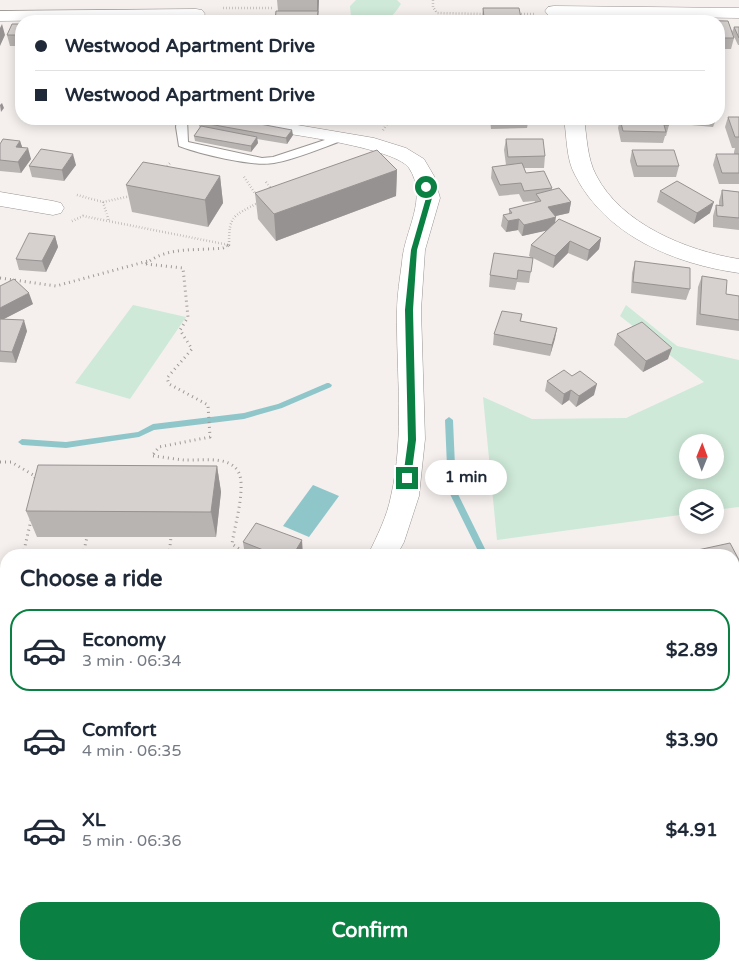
<!DOCTYPE html>
<html lang="en">
<head>
<meta charset="utf-8">
<style>
	:root { --surface:#fff; --page:#f6f6f7; --text:#1f2937; --muted:#747a83; --line:#e0e1e3; --accent:#0b8043 }
	body { margin:0; font-family:"Varela Round",sans-serif; background:var(--page); color:var(--text); height:100vh; display:flex; flex-direction:column; font-size:19px; white-space:nowrap }
	* { box-sizing:border-box; margin:0 }
	p { font-size:16px; color:var(--muted) }
	.icon { flex:none; width:28px; height:28px; fill:none; stroke:currentColor; stroke-width:2; stroke-linecap:round; stroke-linejoin:round }
	.map { position:relative; flex:1; overflow:hidden }
	.panel { position:absolute; left:0px; top:549px; width:740px; height:421px; display:flex; flex-direction:column; background:var(--surface); border-radius:20px 20px 0 0; box-shadow:0 2px 12px #0003 }
	.panel>* { flex:none }
	.guide { position:absolute; left:15px; top:15px; width:710px; height:110px; border-radius:20px; box-shadow:0 2px 12px #0003; display:grid; align-content:center; height:110px; padding:0 20px; background:var(--surface) }
	.needle { width:32px; rotate:1deg }
	.buttons { position:absolute; left:679px; top:434px; display:grid; gap:10px }
	.buttons a { display:grid; place-items:center; width:45px; height:45px; border-radius:50%; background:var(--surface); box-shadow:0 2px 12px #0003; font-size:25px }
	.end { position:absolute; width:22px; height:22px; margin:-11px; border:6px solid #0b8043; background:#fff; box-shadow:0 0 0 2px #fff }
	.from { border-radius:50% }
	.bubble { position:absolute; height:35px; border-radius:18px; background:var(--surface); box-shadow:0 2px 12px #0003; font-size:16px; font-weight:700; line-height:35px; text-align:center }
	.guide b { display:flex; align-items:center; gap:18px; height:48px; font-size:19px }
	.guide b+b { border-top:1px solid var(--line) }
	.guide i { width:12px; height:12px; background:var(--text) }
	ul { padding:0; list-style:none }
	li { display:flex; align-items:center; gap:15px; height:82px; margin:0 10px 8px; padding:0 10px; border:2px solid transparent; border-radius:20px }
	li div { flex:1 }
	li b { display:block; font-size:19px }
	li em { font-style:normal; font-weight:700 }
	li.current { border-color:var(--accent) }
	li>.icon { width:45px; height:45px; stroke-width:1.5 }
	h2 { padding:0 20px; font-size:22px; line-height:60px }
	.action { display:flex; gap:10px; margin-top:auto; padding:10px 20px }
	.action a { flex:1; height:58px; border-radius:20px; background:var(--accent); color:#fff; font-size:20px; font-weight:700; line-height:58px; text-align:center }
	.map>svg:first-child { display:block }
	.green { fill:#cee9d8; fill-rule:evenodd }
	.water { fill:#8fc6ca }
	.lines { fill:none; stroke-linecap:round; stroke-linejoin:round }
	.stream { fill:#8fc6ca; fill-rule:evenodd }
	.lane-casing { stroke:#999592; stroke-width:2 }
	.street-casing { stroke:#999592; stroke-width:1 }
	.secondary-casing { stroke:#999592; stroke-width:1 }
	.path-far2 { stroke:#9e9a98; stroke-width:2.5; stroke-dasharray:0.5 2.5; stroke-linecap:butt }
	.path-far1 { stroke:#9e9a98; stroke-width:3; stroke-dasharray:1 4; stroke-linecap:butt }
	.path { stroke:#9e9a98; stroke-width:4; stroke-dasharray:1 4.5; stroke-linecap:butt }
	.lane { fill:#fff; fill-rule:evenodd }
	.street { fill:#fff; fill-rule:evenodd }
	.secondary { fill:#fbe7dc; fill-rule:evenodd }
	.wall { fill:#b8b4b2 }
	.shaded-wall { fill:#969291 }
	.building { fill:#d6d1cf; stroke:#969291 }
	.route { fill:#0b8043 }
</style>
</head>
<body>
<div class="map">
<svg width="739" height="969" viewBox="0 0 739 969">
	<rect width="100%" height="100%" fill="#f5f0ee"/>
	<!-- green -->
	<path class="green" d="M356 0H397L401 4C397 10 391 19 383 21 374 24 358 22 351 17L350 6Z
		M133 305 186 317 130 399 75 383Z
		M626 305 677 346 739 360V507L715 510V498H688L687 514 497 540 483 397 532 419 626 418 704 382 620 316ZM688 442H715V470H688Z"/>
	<!-- water -->
	<path class="water" d="M313 485 339 496 309 537 283 526Z"/>
	<g class="lines">
		<!-- stream -->
		<path class="stream" d="M327 383H329L332 385 331 387 282 408 244 419 154 430 139 437 66 448 22 445 18 442 22 439 66 442 138 432 153 424 244 413 278 404Z
			M449 417 453 420 456 490 488 555H480L448 490 445 420Z"/>
		<defs>
			<path id="lane" d="M177 119H187L188 142 262 158 273 157 340 135 345 138 344 140C321 148 297 159 274 163 253 167 200 154 179 146L176 127Z"/>
			<path id="street" d="M554 6 739 8V18L548 15 545 11 548 7Z
				M196 9 202 10 205 14 202 18 0 21V11Z
				M217 119H262L374 138 406 148 424 159 434 176 440 198 425 250 421 310 425 439 419 496 404 542 397 555H368C377 536 387 517 391 496 405 435 396 372 397 311 397 295 400 278 402 262 404 231 429 198 409 168 393 145 259 130 227 125L220 123Z
				M564 119H584C587 137 587 158 596 175 621 224 687 251 739 259V273C675 264 606 236 575 175 566 159 567 137 564 119Z
				M0 192 53 201 61 203 64 208 61 213 53 215 0 206Z
				M0 634H6V660H0Z"/>
			<path id="secondary" d="M739 691V721L734 722V693Z
				M6 866V902L0 904V868Z"/>
		</defs>
		<!-- lane casing -->
		<use href="#lane" class="lane-casing"/>
		<!-- street casing -->
		<use href="#street" class="street-casing"/>
		<!-- secondary casing -->
		<use href="#secondary" class="secondary-casing"/>
		<!-- path-far2 -->
		<path class="path-far2" d="M433 0V7L437 13 484 14
			M223 8H274
			M518 14H534
			M383 130 390 119
			M165 168 170 163
			M244 177 257 196
			M266 182 272 190
			M77 195 103 202 109 221
			M103 202 131 196
			M72 221 83 216 229 245
			M226 246 229 245C229 214 233 217 259 202"/>
		<!-- path-far1 -->
		<path class="path-far1" d="M146 264 183 268 188 317 180 330 192 349 167 378 169 384 208 405 210 437 159 447 152 456
			M146 264C166 246 198 251 223 248L229 245
			M0 278 56 286 148 261
			M153 456C163 457 174 459 184 460 204 461 239 453 241 482 242 503 235 524 232 544L248 555
			M0 462H11L35 476V482
			M23 555 31 520
			M83 555 87 537
			M169 555 171 537"/>
		<!-- path -->
		<path class="path" d="M0 614 6 602"/>
		<!-- lane -->
		<use href="#lane" class="lane"/>
		<!-- street -->
		<use href="#street" class="street"/>
		<!-- secondary -->
		<use href="#secondary" class="secondary"/>
	</g>
	<!-- wall -->
	<path class="wall" d="M277 0H319L318 17 278 11Z
		M483 8 521 18V21H482Z
		M673 20 728 21 734 38 731 49H719V21H673Z
		M21 24V46H10L7 35Z
		M734 27H739V45H738L732 32Z
		M728 117H739V184H719L713 165 716 154H734V152L735 148H732L725 127Z
		M490 119H537L536 123H528L527 128 491 129Z
		M620 119H667L669 125 666 136H665L663 143 621 142 618 128Z
		M692 119H715V122L713 127 691 125Z
		M198 122 293 135 287 144 257 139 258 143 251 152 195 141 194 136 200 128Z
		M506 139 545 156 544 168H524L526 173 552 188V190L571 202 569 213 555 216V222L601 238 599 249 587 261 568 253 553 268 533 258 529 283 517 282 515 290 489 287 490 275 532 258 529 256 531 245 547 230 522 236 518 230 506 232 501 226 503 215 509 214V209L534 203 535 201 523 202 519 194 499 196 491 178 492 167 506 165 504 150Z
		M20 141 22 148 31 159 21 173 0 171V144Z
		M632 150 679 166 676 177H634L630 161Z
		M76 165 64 181 32 177 29 166Z
		M397 170 396 196 276 241 258 219 255 193Z
		M220 176 223 203 208 227 132 212 126 185Z
		M722 190 739 192V230L713 227V216L716 205H719V201Z
		M660 191 710 213 694 224 657 202Z
		M55 236 58 247 46 272 19 270 16 259Z
		M635 261 690 289 686 300 631 293 632 273Z
		M702 276 726 294 739 296V331L696 325 698 287Z
		M0 286 33 304 2 320 27 331 16 363 0 362Z
		M522 314 521 321 557 328 550 356 493 345 494 334Z
		M617 334 668 359 643 372 614 345Z
		M547 381 594 395 576 407 569 400 562 405 545 391Z
		M217 466 221 492 216 537H37L26 511Z
		M243 542 303 555H245Z
		M0 656H6V684H0Z
		M739 808V819L737 812Z
		M432 964H473L461 969H434Z"/>
	<!-- shaded-wall -->
	<path class="shaded-wall" d="M317 0H319L318 21H317Z
		M2 24 5 35 0 46V28Z
		M2 103 4 108 1 112 0 105Z
		M292 130 293 135 287 144 286 138Z
		M257 137 258 143 251 152V146Z
		M20 141 24 152 16 147Z
		M28 148 31 159 21 173 18 162Z
		M73 154 76 165 64 181 62 170Z
		M397 170 396 196 276 241 274 214Z
		M220 176 223 203 208 227 205 200Z
		M571 202 569 213 547 218 548 207Z
		M714 202 710 213 694 224 697 213Z
		M556 217 554 229 522 236 524 225Z
		M519 219 518 230 506 232 508 221Z
		M55 236 58 247 46 272 42 261Z
		M601 238 599 249 587 261 589 250Z
		M570 241 568 253 553 268 555 256Z
		M29 293 33 304 0 321V308Z
		M24 320 27 331 16 363 12 352Z
		M557 328 555 339 550 356 552 345Z
		M672 348 668 359 643 372 646 361Z
		M597 384 594 395 576 407 579 396Z
		M571 390 569 400 562 405 564 394Z
		M217 466 221 492 216 537 211 512Z
		M302 540 303 555H293Z
		M739 593V602L734 603V594Z
		M459 964H473L461 969H446Z"/>
	<!-- building -->
	<path class="building" d="M483 8H519L521 18H484Z
		M276 11H318L317 21H275Z
		M471 18 479 21H466Z
		M673 20 728 21 734 38H721L719 34V21H673Z
		M12 24H21V35H7Z
		M734 27H739V38Z
		M728 117H739V137H735Z
		M201 119H233L292 130 286 138 198 122Z
		M620 119H667L669 125H664L666 132 623 131Z
		M692 119H715V122Z
		M201 126 257 137 251 146 194 136Z
		M3 139 20 141 16 147 28 148 18 162 0 160V144Z
		M506 139H543L545 156 508 157Z
		M41 149 73 154 62 170 29 166Z
		M377 150 397 170 274 214 255 193Z
		M632 150H674L679 166H637Z
		M716 154H739V173H722Z
		M143 162 220 176 205 200 126 185Z
		M522 163 526 173 544 171 552 188 524 191 521 183 500 185 492 167Z
		M677 181 714 202 697 213 660 191Z
		M559 188 571 202 548 207 556 217 524 225 519 219 508 221 503 215 512 213 509 209 541 201 536 194Z
		M722 190 739 192V218L717 216 716 205 723 206Z
		M559 219 601 238 589 250 570 241 555 256 531 245Z
		M29 233 55 236 42 261 16 259Z
		M494 253 533 258 531 272 518 270 517 279 490 275Z
		M635 261 690 268V289L633 282Z
		M702 276 727 280 726 294 739 296V320L700 314Z
		M14 279 29 293 0 308V286Z
		M502 311 522 314 520 321 557 328 552 345 494 334Z
		M0 319 24 320 12 352 0 351Z
		M642 322 672 348 646 361 617 334Z
		M564 370 572 376 580 371 597 384 579 396 571 390 564 394 547 381Z
		M38 465 217 466 211 512 26 511Z
		M256 523 302 540 293 555H276L243 542Z
		M730 543 739 560V593L734 594V555H685L684 553Z
		M0 656H6V680H0Z
		M376 964H393L401 969H373Z
		M435 964H459L446 969H438Z"/>
	<!-- route -->
	<path class="route" d="M424 185 429 187 432 198 417 250 413 310 416 440 411 478 407 481 403 478 408 440 405 310 411 250 426 198Z"/>
</svg>
<div class="buttons">
<a><svg class="needle" viewBox="-14 -14 28 28"><path d="M0-13l5 13h-10z" fill="#e53935"/><path d="M0 13l5-13h-10z" fill="#747a83"/></svg></a>
<a><svg class="icon" aria-label="layers" viewBox="0 0 24 24"><path d="M12 4l9 5-9 5-9-5zM3 14l9 5 9-5"/></svg></a>
</div>
<i class="end from" style="left:426px;top:187px"></i>
<i class="end" style="left:407px;top:478px"></i>
<div class="bubble" style="left:425px;top:460px;width:82px">1 min</div>
<div class="guide">
<b><i class="from"></i>Westwood Apartment Drive</b>
<b><i></i>Westwood Apartment Drive</b>
</div>
<section class="panel">
<h2>Choose a ride</h2>
<ul>
<li class="current"><svg class="icon" aria-label="car" viewBox="0 0 24 24"><path d="M5 17H2v-5l4-1 3-4h7l3 4 3 1v5h-3M9 17h6M6 11h13"/><circle cx="7" cy="17" r="2"/><circle cx="17" cy="17" r="2"/></svg><div><b>Economy</b><p>3 min · 06:34</p></div><em>$2.89</em></li>
<li><svg class="icon" aria-label="car" viewBox="0 0 24 24"><path d="M5 17H2v-5l4-1 3-4h7l3 4 3 1v5h-3M9 17h6M6 11h13"/><circle cx="7" cy="17" r="2"/><circle cx="17" cy="17" r="2"/></svg><div><b>Comfort</b><p>4 min · 06:35</p></div><em>$3.90</em></li>
<li><svg class="icon" aria-label="car" viewBox="0 0 24 24"><path d="M5 17H2v-5l4-1 3-4h7l3 4 3 1v5h-3M9 17h6M6 11h13"/><circle cx="7" cy="17" r="2"/><circle cx="17" cy="17" r="2"/></svg><div><b>XL</b><p>5 min · 06:36</p></div><em>$4.91</em></li>
</ul>
<div class="action"><a>Confirm</a></div>
</section>
</div>
</body>
</html>
